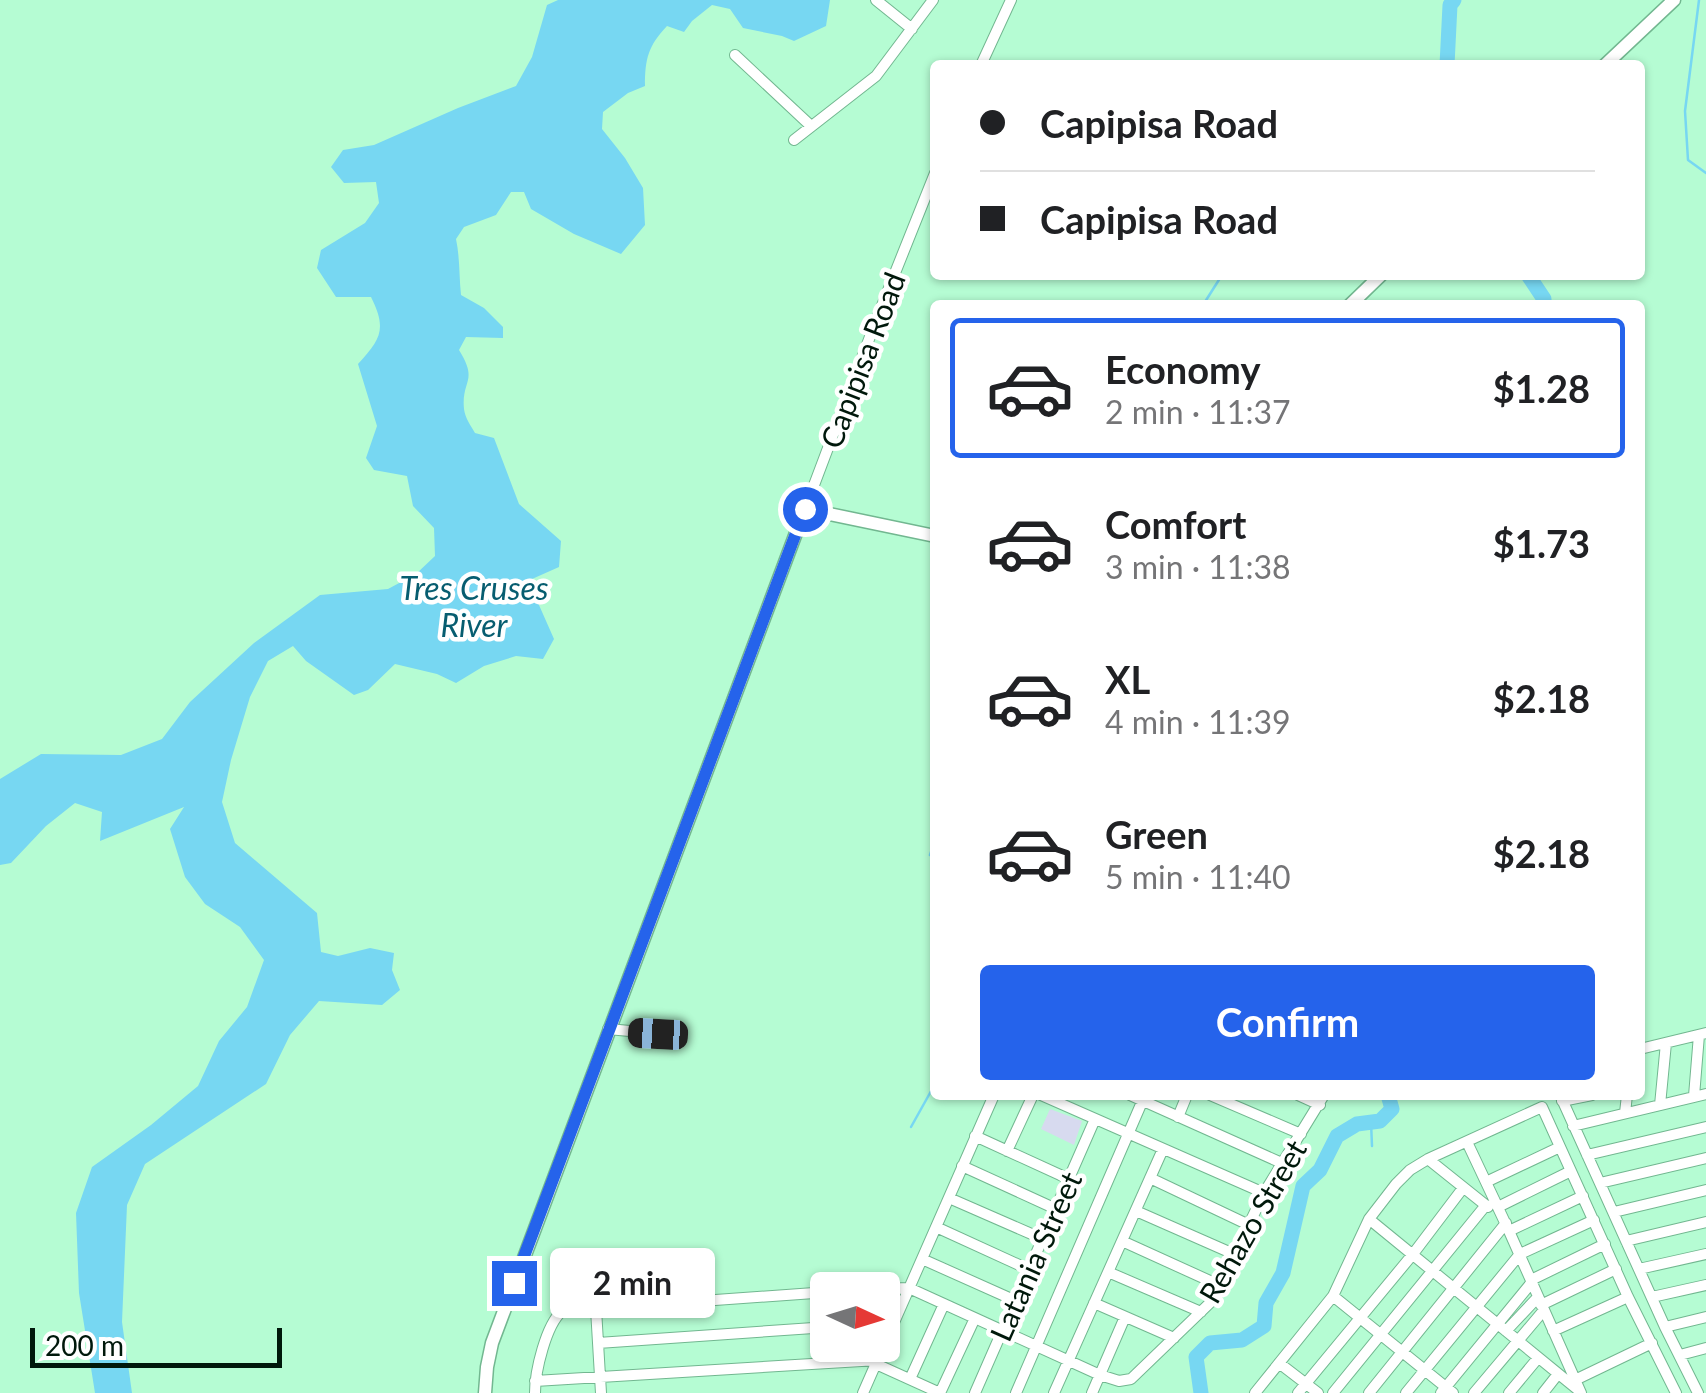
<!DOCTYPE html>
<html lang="en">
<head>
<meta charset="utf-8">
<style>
	:root { --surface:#fff; --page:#f2f2f2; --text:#202124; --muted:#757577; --line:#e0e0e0; --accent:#2563eb }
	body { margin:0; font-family:Lato,sans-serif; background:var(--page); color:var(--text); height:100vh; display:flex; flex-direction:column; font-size:38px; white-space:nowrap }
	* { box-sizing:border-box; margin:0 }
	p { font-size:32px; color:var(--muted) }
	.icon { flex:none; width:55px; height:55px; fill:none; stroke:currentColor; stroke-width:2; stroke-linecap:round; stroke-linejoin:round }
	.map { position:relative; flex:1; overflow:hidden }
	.drawer { position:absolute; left:930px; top:300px; width:715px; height:800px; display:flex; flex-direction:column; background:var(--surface); border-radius:10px; box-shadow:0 2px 8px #0004 }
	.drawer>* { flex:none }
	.top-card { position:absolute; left:930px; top:60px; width:715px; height:220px; border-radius:10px; box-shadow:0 2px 8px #0004; display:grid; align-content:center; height:220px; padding:0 50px; background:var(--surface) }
	.needle { width:65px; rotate:94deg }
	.tools { position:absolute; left:810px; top:1272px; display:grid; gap:20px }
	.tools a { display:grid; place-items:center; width:90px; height:90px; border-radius:10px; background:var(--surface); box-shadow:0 2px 8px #0004; font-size:50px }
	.scale { position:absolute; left:30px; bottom:25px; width:252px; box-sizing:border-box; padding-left:10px; border:5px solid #00180b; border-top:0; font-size:28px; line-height:35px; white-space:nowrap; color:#00180b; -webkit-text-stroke:8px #fff; paint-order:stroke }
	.end { position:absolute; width:45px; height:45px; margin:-22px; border:12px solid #2563eb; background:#fff; box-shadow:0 0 0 5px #fff }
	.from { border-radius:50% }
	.bubble { position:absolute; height:70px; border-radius:10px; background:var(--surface); box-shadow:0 2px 8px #0004; font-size:32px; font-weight:700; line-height:70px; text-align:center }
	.car { position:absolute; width:30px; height:60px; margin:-30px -15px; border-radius:12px; box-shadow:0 0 8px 2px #0007; background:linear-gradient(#222 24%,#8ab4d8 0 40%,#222 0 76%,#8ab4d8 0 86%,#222 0) }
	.top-card b { display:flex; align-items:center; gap:35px; height:95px; font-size:38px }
	.top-card b+b { border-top:2px solid var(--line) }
	.top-card i { width:25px; height:25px; background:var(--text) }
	ul { padding:18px 0 0; list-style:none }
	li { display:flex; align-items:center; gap:30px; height:140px; margin:0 20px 15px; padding:0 30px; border:5px solid transparent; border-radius:10px }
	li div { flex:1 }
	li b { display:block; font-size:38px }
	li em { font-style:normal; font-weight:700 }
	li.on { border-color:var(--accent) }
	li>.icon { width:90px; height:90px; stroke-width:1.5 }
	.primary-button { display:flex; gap:20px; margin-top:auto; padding:20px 50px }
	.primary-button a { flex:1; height:115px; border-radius:10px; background:var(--accent); color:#fff; font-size:40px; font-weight:700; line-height:115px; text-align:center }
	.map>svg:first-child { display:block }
	.green { fill:#d7daef }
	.water { fill:#77d7f2 }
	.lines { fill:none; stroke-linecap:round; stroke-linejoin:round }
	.stream { stroke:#77d7f2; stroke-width:2.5 }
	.river { stroke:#77d7f2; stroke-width:15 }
	.minor-casing { stroke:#72b790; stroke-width:12 }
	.major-casing { stroke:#72b790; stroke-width:15 }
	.minor { stroke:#fff; stroke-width:10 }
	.major { stroke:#fff; stroke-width:12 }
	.route { stroke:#2563eb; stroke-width:12 }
	.labels { text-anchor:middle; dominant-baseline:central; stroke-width:9; stroke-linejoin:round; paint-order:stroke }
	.street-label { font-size:30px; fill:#00180b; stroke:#fff }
	.water-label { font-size:32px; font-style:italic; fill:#075d70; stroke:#fff }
</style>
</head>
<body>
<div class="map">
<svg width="1706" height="1393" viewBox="0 0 1706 1393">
	<rect width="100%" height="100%" fill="#b5fcd3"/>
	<!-- green -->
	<path class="green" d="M1050 1109 1082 1121 1074 1145 1041 1129Z"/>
	<!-- water -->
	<path class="water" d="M558 0H830L826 26 794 41 782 36 743 28 730 9 712 5 692 21 684 32 667 26C648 46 645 59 645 86L628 93 603 112 602 129 625 158 643 188 645 225 621 254 574 234 531 209 524 192H511L496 215 464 227 456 239C460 258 459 276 461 295L484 308 503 327V338L466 337 459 350C479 382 461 380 464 409 465 418 471 426 475 433L494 438 519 504 561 541 559 567 532 579 535 596 554 639 543 659 516 656 484 666 456 683 437 674 395 664 368 690 354 695 306 661 293 646 268 661 250 697 231 760 222 802 235 843 317 913 321 952 338 956 370 948 394 953 392 970 400 990 382 1005 319 1001 290 1035 266 1084 145 1164 127 1205 122 1322 132 1393H95L79 1293 76 1213 92 1167 151 1125 198 1086 219 1041 247 1007 264 960 240 927 205 904 185 877 170 829 184 807 100 841 102 812 75 803 46 826 11 863 0 865V779L41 754 121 755 162 739 190 702 254 643 320 595 388 589 416 574 435 556 434 528 413 506 407 476 374 470 366 458 377 426 358 364C381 339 387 329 371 297H336L317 268 321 250 365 223 379 203 376 182 344 183 331 167 343 150 374 145 458 108 516 86 532 57 547 5Z"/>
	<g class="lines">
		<!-- stream -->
		<path class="stream" d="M1699 0 1685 111 1688 160 1706 173
			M1203 305 1222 275
			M930 855 935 840
			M1371 1122 1372 1146
			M911 1127 935 1084"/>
		<!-- river -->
		<path class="river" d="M1447 65 1450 5 1454 0
			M1528 275 1544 299V305
			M1201 1393 1196 1357 1210 1343 1242 1340 1264 1326 1266 1303 1283 1273 1303 1186 1320 1170 1337 1136 1357 1124 1380 1121 1392 1109 1388 1095"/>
		<defs>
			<path id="minor" d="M876 0 912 29
				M735 55 811 126
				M981 65 1011 0
				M794 140 876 76 933 0
				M805 509 877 318 935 173
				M608 1029 673 1035
				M1640 1049 1706 1033
				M1041 1095 1264 1193
				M1130 1095 1284 1164
				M1210 1095 1301 1134
				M1298 1095 1320 1105
				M1560 1095 1665 1327 1698 1393
				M1694 1096 1699 1035
				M1562 1101 1592 1095
				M1660 1105 1666 1043
				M1625 1113 1627 1095
				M1178 1117 1187 1095
				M1573 1126 1706 1094
				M975 1136 1069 1179
				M1467 1142 1509 1231 1581 1393
				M1007 1151 1033 1095
				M1587 1155 1706 1127
				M1428 1159 1488 1207
				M962 1166 1056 1209
				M1150 1178 1249 1225
				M1486 1182 1560 1147
				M1600 1183 1706 1158
				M949 1198 1043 1239
				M1498 1207 1571 1171
				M1136 1211 1236 1255
				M1614 1212 1706 1190
				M1369 1219 1577 1389
				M936 1227 1030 1270
				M1509 1231 1583 1196
				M1122 1241 1221 1286
				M1626 1241 1706 1222
				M922 1259 1016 1301
				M1639 1269 1706 1254
				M1108 1272 1201 1312
				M1531 1280 1605 1244
				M850 1290 909 1288 1100 1375 1119 1381 1131 1379 1213 1300 1264 1193 1324 1095
				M1333 1296 1453 1393
				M1652 1297 1706 1285
				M1094 1303 1174 1338
				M1541 1305 1616 1269
				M596 1309 601 1393
				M1665 1327 1706 1317
				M1506 1331 1538 1297
				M1553 1331 1628 1297
				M598 1343 828 1327
				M1680 1355 1706 1348
				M1279 1363 1318 1393
				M876 1364 940 1393
				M910 1379 944 1304
				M1575 1380 1652 1343
				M535 1381 878 1360
				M535 1393C535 1371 546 1325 562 1311L828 1292
				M863 1393 994 1095
				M940 1393 975 1318
				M975 1393 1095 1119
				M1016 1393 1145 1095
				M1054 1393 1163 1149
				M1092 1393 1125 1317
				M1255 1393 1333 1296 1369 1219 1396 1184 1410 1170 1428 1159 1542 1107 1628 1297 1676 1393
				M1298 1393 1413 1254 1463 1188
				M1333 1393 1486 1205
				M1369 1393 1506 1223
				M1406 1393 1520 1254 1594 1220
				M1441 1393 1532 1282
				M1474 1393 1544 1310
				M1509 1393 1538 1358
				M1543 1393 1558 1374"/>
			<path id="major" d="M1605 65 1674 0
				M1350 305 1381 275
				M485 1393 487 1367 492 1343 805 509 935 536"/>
		</defs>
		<!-- minor casing -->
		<use href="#minor" class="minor-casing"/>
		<!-- major casing -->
		<use href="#major" class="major-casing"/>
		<!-- minor -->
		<use href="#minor" class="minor"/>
		<!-- major -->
		<use href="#major" class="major"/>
	</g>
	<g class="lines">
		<!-- route -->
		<path class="route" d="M514 1283 805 509"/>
	</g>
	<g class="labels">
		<!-- street labels -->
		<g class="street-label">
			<text transform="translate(862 360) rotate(-69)">Capipisa Road</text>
			<text transform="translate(1252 1221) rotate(-60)">Rehazo Street</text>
			<text transform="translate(1035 1256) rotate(-66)">Latania Street</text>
		</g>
		<!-- water labels -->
		<g class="water-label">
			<text x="474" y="587">Tres Cruses<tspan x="474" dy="37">River</tspan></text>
		</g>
	</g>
</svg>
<div class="tools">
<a><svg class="needle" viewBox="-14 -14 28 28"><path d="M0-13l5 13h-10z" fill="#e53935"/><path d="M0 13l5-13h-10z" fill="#757577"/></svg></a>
</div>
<div class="scale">200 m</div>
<i class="end from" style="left:805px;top:509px"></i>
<i class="end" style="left:514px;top:1283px"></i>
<div class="bubble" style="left:550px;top:1248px;width:165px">2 min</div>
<i class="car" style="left:658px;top:1034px;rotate:273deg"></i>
<div class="top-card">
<b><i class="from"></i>Capipisa Road</b>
<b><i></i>Capipisa Road</b>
</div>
<section class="drawer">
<ul>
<li class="on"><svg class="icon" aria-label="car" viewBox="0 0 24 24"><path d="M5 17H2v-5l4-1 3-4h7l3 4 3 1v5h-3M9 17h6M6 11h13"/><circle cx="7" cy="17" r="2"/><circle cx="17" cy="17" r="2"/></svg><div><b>Economy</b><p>2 min · 11:37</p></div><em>$1.28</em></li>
<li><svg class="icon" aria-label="car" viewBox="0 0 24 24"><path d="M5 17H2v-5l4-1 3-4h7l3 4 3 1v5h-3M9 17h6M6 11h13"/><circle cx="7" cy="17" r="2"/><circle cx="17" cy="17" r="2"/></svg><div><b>Comfort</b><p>3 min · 11:38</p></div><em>$1.73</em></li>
<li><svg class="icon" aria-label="car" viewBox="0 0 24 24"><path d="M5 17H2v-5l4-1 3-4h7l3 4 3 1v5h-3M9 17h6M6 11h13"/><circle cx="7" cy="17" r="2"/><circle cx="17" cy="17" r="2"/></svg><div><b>XL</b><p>4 min · 11:39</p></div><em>$2.18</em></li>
<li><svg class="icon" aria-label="car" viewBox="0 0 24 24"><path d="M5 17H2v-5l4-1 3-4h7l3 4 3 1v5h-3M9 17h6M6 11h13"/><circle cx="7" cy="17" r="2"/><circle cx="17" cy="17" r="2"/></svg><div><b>Green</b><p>5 min · 11:40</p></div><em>$2.18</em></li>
</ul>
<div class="primary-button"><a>Confirm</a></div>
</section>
</div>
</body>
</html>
